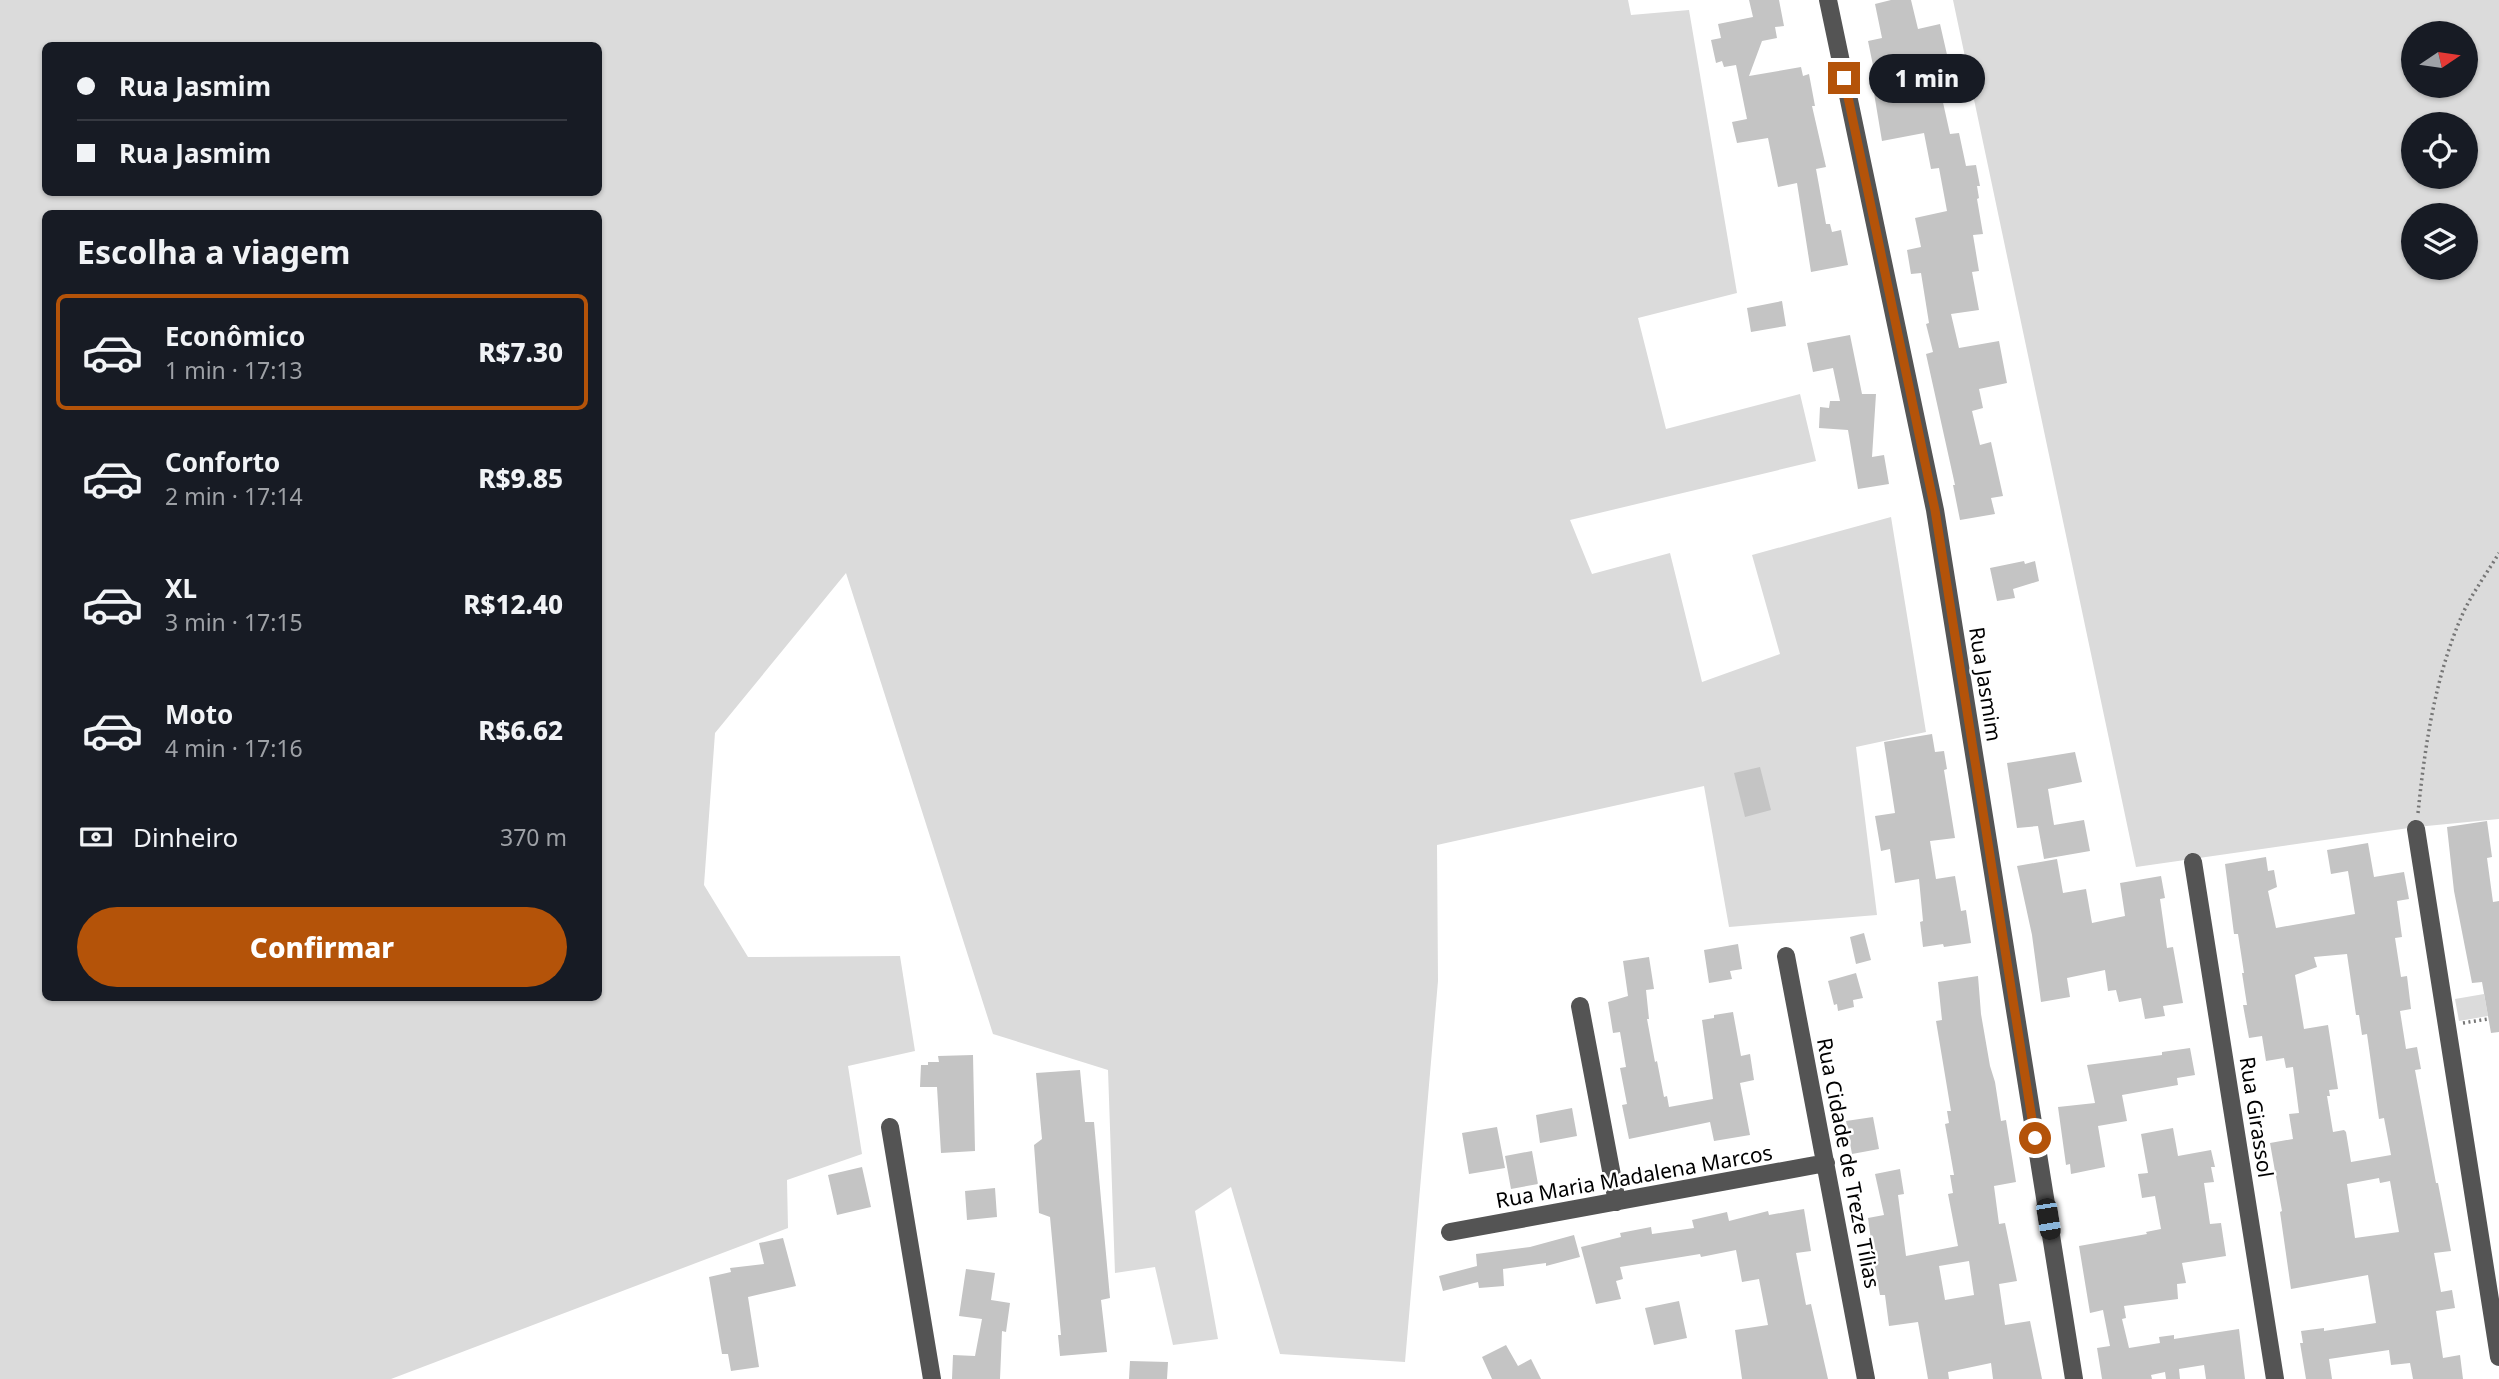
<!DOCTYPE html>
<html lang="pt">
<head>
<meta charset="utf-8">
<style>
	:root { --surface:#171b24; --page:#242831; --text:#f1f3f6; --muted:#9ea1a6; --line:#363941; --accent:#b45309 }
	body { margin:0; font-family:"Noto Sans",sans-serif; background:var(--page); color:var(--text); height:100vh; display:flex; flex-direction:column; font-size:26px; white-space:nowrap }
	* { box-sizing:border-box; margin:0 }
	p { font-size:23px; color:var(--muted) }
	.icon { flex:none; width:38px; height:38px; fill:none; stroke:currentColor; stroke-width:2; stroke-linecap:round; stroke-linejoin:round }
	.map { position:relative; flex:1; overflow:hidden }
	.drawer { position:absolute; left:42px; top:210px; width:560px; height:791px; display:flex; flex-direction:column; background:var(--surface); border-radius:10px; box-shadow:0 2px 5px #0004 }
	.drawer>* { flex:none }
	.guide { position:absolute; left:42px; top:42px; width:560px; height:154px; border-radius:10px; box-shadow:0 2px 5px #0004; display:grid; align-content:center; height:154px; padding:0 35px; background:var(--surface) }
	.needle { width:46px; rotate:77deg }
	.controls { position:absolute; left:2401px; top:21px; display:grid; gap:14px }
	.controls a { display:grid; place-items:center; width:77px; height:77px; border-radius:50%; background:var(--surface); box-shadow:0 2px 5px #0004; font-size:35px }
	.end { position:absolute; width:32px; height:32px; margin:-16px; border:9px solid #b45309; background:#fff; box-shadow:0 0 0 4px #fff }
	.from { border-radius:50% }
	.bubble { position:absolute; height:49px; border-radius:24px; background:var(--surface); box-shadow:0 2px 5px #0004; font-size:23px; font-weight:800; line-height:49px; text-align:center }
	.car { position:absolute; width:21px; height:42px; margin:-21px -10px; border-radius:9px; box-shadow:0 0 5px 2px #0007; background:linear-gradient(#222 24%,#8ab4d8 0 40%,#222 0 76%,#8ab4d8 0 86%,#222 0) }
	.guide b { display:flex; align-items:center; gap:24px; height:66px; font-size:26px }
	.guide b+b { border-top:2px solid var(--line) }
	.guide i { width:18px; height:18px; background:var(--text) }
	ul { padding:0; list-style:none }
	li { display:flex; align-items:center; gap:21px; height:116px; margin:0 14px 10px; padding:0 21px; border:4px solid transparent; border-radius:10px }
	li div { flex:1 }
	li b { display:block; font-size:26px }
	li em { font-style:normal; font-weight:800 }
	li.selected { border-color:var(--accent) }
	li>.icon { width:63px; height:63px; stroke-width:1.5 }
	h2 { padding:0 35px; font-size:32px; line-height:84px }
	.pay { display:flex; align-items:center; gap:18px; height:77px; padding:0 35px; font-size:26px }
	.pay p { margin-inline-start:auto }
	.primary-button { display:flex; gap:14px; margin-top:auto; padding:14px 35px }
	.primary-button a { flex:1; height:80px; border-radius:42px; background:var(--accent); color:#fff; font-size:28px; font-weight:800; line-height:80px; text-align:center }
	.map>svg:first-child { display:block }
	.green { fill:#dbdbdb; fill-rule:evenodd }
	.building { fill:#c4c4c4; fill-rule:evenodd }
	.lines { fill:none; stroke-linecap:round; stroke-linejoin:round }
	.path { stroke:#767676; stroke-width:3.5; stroke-dasharray:2 3.5; stroke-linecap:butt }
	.minor { stroke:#545454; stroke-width:18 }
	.route { stroke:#b45309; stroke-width:9 }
	.labels { text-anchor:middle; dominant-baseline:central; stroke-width:5; stroke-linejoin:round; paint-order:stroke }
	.street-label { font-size:21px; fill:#000; stroke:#fff }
</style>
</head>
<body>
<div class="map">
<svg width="2499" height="1379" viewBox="0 0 2499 1379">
	<rect width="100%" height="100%" fill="#fff"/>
	<!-- green -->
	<path class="green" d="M0 0H1628L1631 15 1689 10 1737 293 1638 318 1666 429 1800 394 1816 461 1570 520 1592 574 1670 553 1702 682 1780 654 1752 555 1891 517 1926 732 1856 747 1877 915 1729 927 1704 786 1437 845 1438 981 1405 1362 1280 1354 1231 1187 1195 1211 1218 1339 1173 1345 1155 1267 1115 1273 1108 1070 993 1034 846 573 715 733 704 885 748 957 900 956 915 1051 848 1066 862 1154 787 1180 788 1228 391 1379H0ZM46 46H598V192H46ZM46 214H598V998H46Z
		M1953 0H2499V819L2416 827 2136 867ZM2413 33H2466V86H2413ZM2413 124H2466V177H2413ZM2413 215H2466V268H2413Z
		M2484 994 2488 1016 2459 1021 2455 999Z"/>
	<!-- building -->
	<path class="building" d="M1749 0H1779L1784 26 1775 27 1777 38 1762 41 1749 76 1801 67 1803 76 1809 74 1815 106H1812L1826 167 1816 169 1826 224H1830L1832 232 1841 230 1848 265 1811 272 1797 183 1778 187 1768 138 1737 143 1732 122 1747 119 1736 65 1724 67 1722 61 1716 63 1711 40 1721 38 1718 24 1753 17Z
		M1891 0H1911L1918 29 1940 24 1948 59 1918 66 1924 100 1942 98 1950 134 1959 133 1966 166 1976 165 1980 186H1977L1979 198 1977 199 1983 234 1973 235 1979 271 1972 272 1979 310 1951 314 1959 348 1999 341 2007 383 1979 389 1983 408 1972 411 1980 445 1991 442 2003 496 1991 498 1995 514 1960 520 1953 485H1955L1926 354 1933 352 1926 324 1929 323 1921 273 1911 274 1907 250 1921 247 1915 218 1947 211 1939 168 1931 169 1924 133 1882 141 1872 81 1876 80 1868 41 1882 38 1875 4Z
		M1782 301 1786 326 1751 332 1747 308Z
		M1850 335 1862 394H1876L1872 457 1884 455 1889 484 1858 489 1848 430 1819 428 1820 407 1829 408 1830 401H1840L1833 368 1813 372 1807 343Z
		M2024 561 2025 564 2035 561 2039 581 2013 589 2015 598 1997 601 1990 568Z
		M1932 734 1935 752 1944 751 1947 769 1944 770 1955 838 1930 841 1936 879 1955 876 1961 911 1966 910 1971 943 1944 947 1943 944 1923 947 1920 922 1923 921 1919 879 1895 883 1890 849 1881 851 1875 816 1895 813 1884 742Z
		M2075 752 2082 782 2048 789 2054 825 2084 820 2090 851 2044 859 2038 826 2017 828 2007 763Z
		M1760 767 1771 810 1745 817 1734 773Z
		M2487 821 2492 857 2487 858 2493 902 2499 901V1032L2491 1033 2482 982 2472 983 2454 891 2447 827Z
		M2368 843 2374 877 2404 872 2409 899 2397 901 2402 937 2395 938 2401 977 2407 976 2411 1009 2400 1011 2406 1049 2417 1047 2421 1069 2415 1070 2436 1183H2438L2451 1251 2434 1253 2441 1292 2452 1290 2455 1308 2436 1311 2443 1358 2460 1355 2463 1379H2413L2410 1363 2391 1365 2389 1350 2329 1359 2332 1379H2306L2300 1343H2303L2301 1331 2324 1328V1331L2376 1323 2368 1275 2291 1289 2280 1212 2282 1211 2270 1143 2293 1139 2289 1114 2299 1113 2293 1067 2286 1068 2284 1058 2266 1061 2262 1036 2249 1038 2243 1005H2247L2242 973H2244L2238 934H2234L2225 864 2266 857 2268 871 2274 870 2277 887 2268 891 2276 928 2355 914 2348 871 2331 874 2327 850ZM2347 954 2356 1015H2359L2362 1035 2367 1034 2379 1119 2384 1118 2391 1155 2351 1162 2346 1132 2344 1130 2333 1132 2327 1096H2330L2329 1090 2338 1089 2328 1025 2304 1029 2295 975 2317 967 2314 957ZM2379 1178 2380 1183 2390 1181 2399 1232 2355 1238 2347 1184Z
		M2057 859 2063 893 2086 889 2092 923 2125 916 2120 883 2161 876 2165 898 2160 899 2167 948 2173 947 2183 1003 2163 1006 2165 1016 2145 1019 2141 998 2119 1002 2116 990 2108 991 2105 970 2067 978 2070 997 2041 1002 2032 935 2017 866Z
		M1864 933 1871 960 1856 964 1850 937Z
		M1738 944 1742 969 1730 971 1732 979 1709 983 1704 950Z
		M1649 957 1654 989 1646 990 1649 1019H1647L1655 1062 1657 1061 1664 1097 1667 1096 1669 1107 1713 1099 1702 1020 1714 1018V1015L1733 1012 1741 1056 1750 1054 1754 1080 1740 1083 1750 1135 1714 1141 1710 1122 1629 1139 1622 1105 1627 1104 1620 1068 1626 1067 1620 1032 1613 1033 1608 1002 1628 996 1623 961Z
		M1856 973 1863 998 1853 1000 1854 1007 1838 1011 1837 1004 1834 1005 1828 981Z
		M1978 976 1981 1014 1990 1066 1995 1082 2001 1121 2006 1120 2016 1182 1994 1186 1999 1224 2005 1223 2017 1281 1999 1284 2005 1325 2030 1321 2042 1379H1993L1991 1363 1948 1372 1949 1379H1928L1918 1322 1889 1326 1885 1295H1880L1874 1262 1868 1218 1884 1215 1875 1174 1900 1169 1904 1194 1898 1195 1906 1256 1958 1246 1948 1194 1953 1193 1950 1175H1954L1945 1124 1949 1123 1947 1111H1951L1936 1021 1942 1020 1938 982ZM1969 1261 1974 1295 1945 1300 1939 1266Z
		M2190 1048 2195 1075 2177 1078 2178 1085 2122 1095 2127 1121 2098 1126 2105 1167 2071 1174 2070 1164 2066 1165 2058 1107 2095 1103 2087 1065 2162 1055V1052Z
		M973 1055 975 1151 941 1153 937 1087H920L921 1065H928V1062H939L938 1056Z
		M1080 1070 1085 1122H1094L1110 1298 1101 1300 1107 1352 1060 1356 1058 1335H1061L1050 1217 1039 1213 1034 1145 1042 1139 1036 1073Z
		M1572 1108 1577 1136 1540 1143 1536 1115Z
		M1873 1117 1879 1149 1852 1154 1846 1121Z
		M1497 1127 1505 1168 1469 1174 1462 1133Z
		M2173 1128 2178 1156 2211 1150 2215 1167H2211L2214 1182 2204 1183 2210 1224 2221 1223 2226 1256 2182 1263 2186 1283 2177 1284 2178 1299 2124 1306 2126 1318 2122 1319 2129 1348 2160 1343 2159 1337 2174 1335V1339L2239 1329 2245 1379H2206L2204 1365 2179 1369 2180 1379H2166L2165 1372 2151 1375 2152 1379H2102L2097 1348 2110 1346 2103 1310 2090 1313 2079 1246 2147 1234 2146 1232 2161 1229 2155 1196 2142 1198 2138 1174 2148 1173 2141 1134Z
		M1532 1151 1538 1184 1511 1189 1505 1156Z
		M862 1167 871 1207 837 1215 828 1175Z
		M995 1188 997 1217 967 1220 965 1191Z
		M1804 1209 1811 1251 1796 1253 1806 1305 1811 1304 1828 1379H1742L1735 1330 1768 1325 1759 1279 1742 1282 1736 1250 1701 1257 1700 1254 1620 1267 1623 1279 1616 1281 1621 1299 1596 1304 1581 1247 1621 1237 1620 1233 1651 1227 1652 1234 1694 1228 1692 1220 1727 1212 1729 1221 1768 1211 1769 1215Z
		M1574 1235 1580 1257 1546 1266V1263L1503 1269 1504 1286 1479 1288 1478 1282 1443 1291 1439 1276 1477 1266 1476 1254 1530 1247Z
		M783 1238 796 1286 748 1297 759 1367 731 1371 728 1354H722L709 1277 731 1272 730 1268 764 1264 759 1243Z
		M966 1269 995 1273 991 1300 1010 1303 1006 1332 1002 1331 1000 1379H952L953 1355 975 1356 982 1319 959 1316Z
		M1679 1301 1687 1338 1654 1345 1645 1308Z
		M1506 1345 1518 1366 1531 1359 1541 1379H1492L1482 1357Z
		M1130 1361 1168 1362 1167 1379H1129Z"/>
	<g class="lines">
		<!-- path -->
		<path class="path" d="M2418 813C2425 745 2435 676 2463 613 2473 592 2487 573 2499 553
			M2463 1023 2488 1019"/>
		<!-- minor -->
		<path class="minor" d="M1828 0 1935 510 2074 1379
			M2416 829 2499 1357
			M2193 862 2275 1379
			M1786 956 1866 1379
			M1580 1006 1617 1202
			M890 1127 932 1379
			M1450 1232 1826 1163"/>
	</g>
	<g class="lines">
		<!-- route -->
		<path class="route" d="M1844 78 1935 510 2035 1138"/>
	</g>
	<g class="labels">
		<!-- street labels -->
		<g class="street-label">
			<text transform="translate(1986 684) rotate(81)">Rua Jasmim</text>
			<text transform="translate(2257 1117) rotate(81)">Rua Girassol</text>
			<text transform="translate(1849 1163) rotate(79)">Rua Cidade de Treze Tílias</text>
			<text transform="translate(1634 1176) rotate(-10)">Rua Maria Madalena Marcos</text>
		</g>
	</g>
</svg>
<div class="controls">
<a><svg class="needle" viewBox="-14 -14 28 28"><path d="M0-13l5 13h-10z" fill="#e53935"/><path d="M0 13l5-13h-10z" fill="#9ea1a6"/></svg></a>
<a><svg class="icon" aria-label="locate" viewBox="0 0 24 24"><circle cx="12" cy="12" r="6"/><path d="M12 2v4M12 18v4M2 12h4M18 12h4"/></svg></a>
<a><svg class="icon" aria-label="layers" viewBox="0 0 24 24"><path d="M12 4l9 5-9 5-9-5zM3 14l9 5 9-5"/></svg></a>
</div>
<i class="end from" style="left:2035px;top:1138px"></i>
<i class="end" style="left:1844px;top:78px"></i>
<div class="bubble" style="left:1869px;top:54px;width:116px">1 min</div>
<i class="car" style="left:2048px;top:1219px;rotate:171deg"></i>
<div class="guide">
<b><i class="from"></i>Rua Jasmim</b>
<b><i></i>Rua Jasmim</b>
</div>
<section class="drawer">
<h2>Escolha a viagem</h2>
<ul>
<li class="selected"><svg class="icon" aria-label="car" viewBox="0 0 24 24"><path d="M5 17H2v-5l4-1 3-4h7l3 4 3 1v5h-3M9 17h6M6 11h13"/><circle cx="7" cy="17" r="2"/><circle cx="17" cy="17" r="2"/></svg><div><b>Econômico</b><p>1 min · 17:13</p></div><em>R$7.30</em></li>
<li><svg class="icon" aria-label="car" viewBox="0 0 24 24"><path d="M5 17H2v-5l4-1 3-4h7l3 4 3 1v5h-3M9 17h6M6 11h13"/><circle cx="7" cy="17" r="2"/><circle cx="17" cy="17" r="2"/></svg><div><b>Conforto</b><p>2 min · 17:14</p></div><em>R$9.85</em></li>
<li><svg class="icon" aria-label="car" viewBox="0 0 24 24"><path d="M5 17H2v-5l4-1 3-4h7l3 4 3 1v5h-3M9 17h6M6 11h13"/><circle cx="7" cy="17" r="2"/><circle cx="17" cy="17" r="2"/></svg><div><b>XL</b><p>3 min · 17:15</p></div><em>R$12.40</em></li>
<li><svg class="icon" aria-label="car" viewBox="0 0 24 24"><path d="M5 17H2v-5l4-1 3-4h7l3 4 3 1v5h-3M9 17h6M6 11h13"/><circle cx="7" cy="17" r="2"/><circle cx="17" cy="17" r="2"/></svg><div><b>Moto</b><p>4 min · 17:16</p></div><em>R$6.62</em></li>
</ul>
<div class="pay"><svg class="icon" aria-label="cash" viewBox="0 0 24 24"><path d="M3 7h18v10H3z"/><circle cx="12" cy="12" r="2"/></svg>Dinheiro<p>370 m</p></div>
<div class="primary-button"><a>Confirmar</a></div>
</section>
</div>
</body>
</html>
